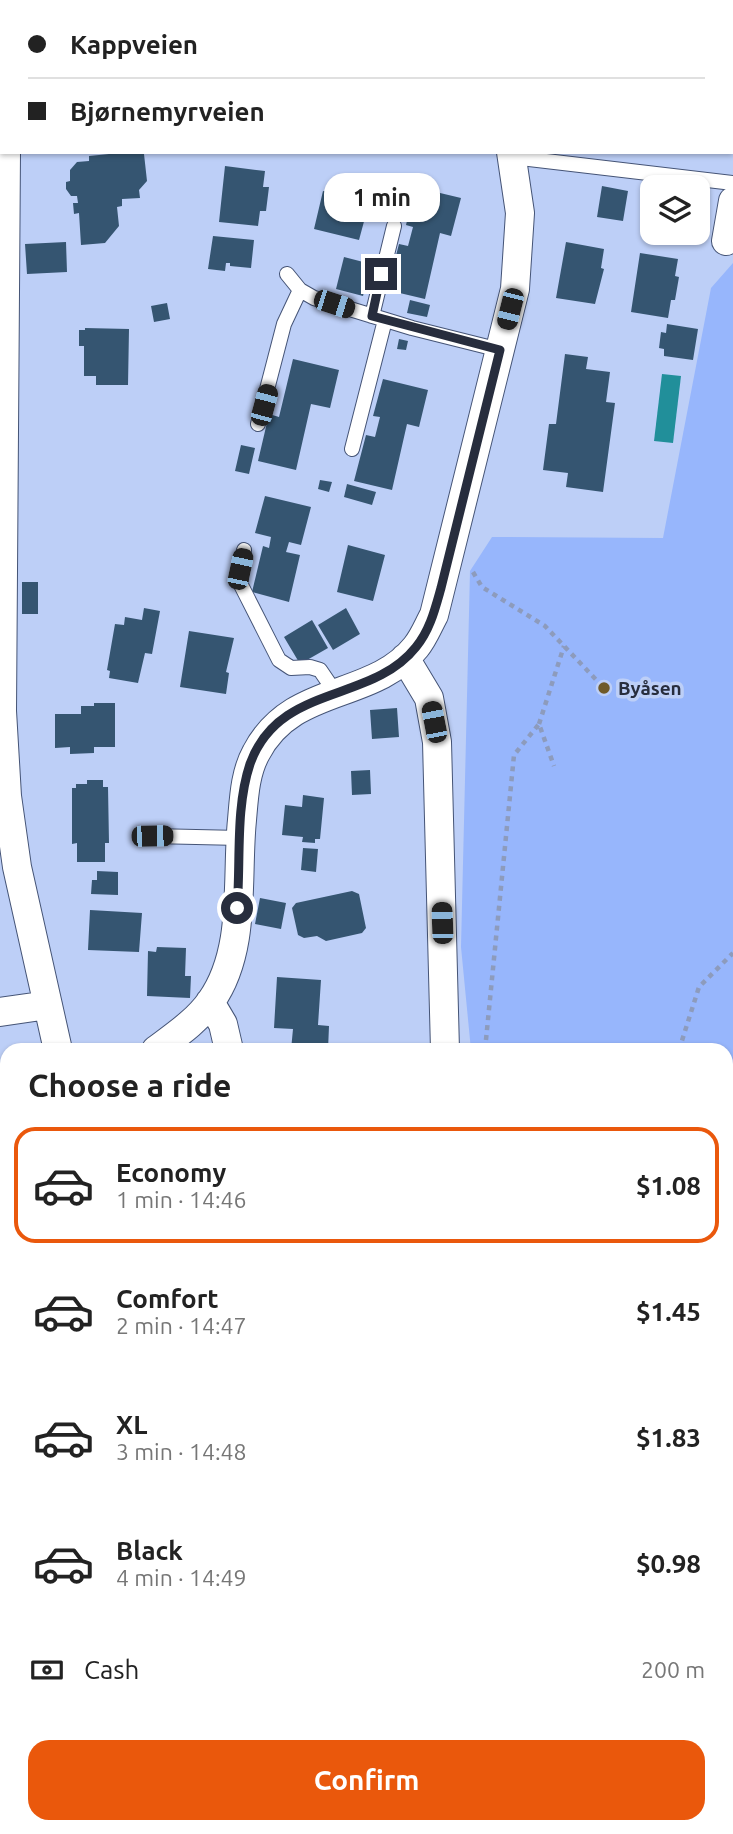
<!DOCTYPE html>
<html lang="en">
<head>
<meta charset="utf-8">
<style>
	:root { --surface:#fff; --page:#f2f2f2; --text:#222; --muted:#767676; --line:#e0e0e0; --accent:#ea580c }
	body { margin:0; font-family:Ubuntu,sans-serif; background:var(--page); color:var(--text); height:100vh; display:flex; flex-direction:column; font-size:26px; white-space:nowrap }
	* { box-sizing:border-box; margin:0 }
	p { font-size:23px; color:var(--muted) }
	.icon { flex:none; width:38px; height:38px; fill:none; stroke:currentColor; stroke-width:2; stroke-linecap:round; stroke-linejoin:round }
	.map { position:relative; flex:1; overflow:hidden }
	.drawer { position:absolute; left:0px; top:1043px; width:733px; height:791px; display:flex; flex-direction:column; background:var(--surface); border-radius:21px 21px 0 0; box-shadow:0 2px 5px #0004 }
	.drawer>* { flex:none }
	.top-card { position:absolute; left:0px; top:0px; width:733px; height:154px; box-shadow:0 2px 5px #0004; display:grid; align-content:center; height:154px; padding:0 28px; background:var(--surface) }
	.controls { position:absolute; left:640px; top:175px; display:grid; gap:14px }
	.controls a { display:grid; place-items:center; width:70px; height:70px; border-radius:14px; background:var(--surface); box-shadow:0 2px 5px #0004; font-size:35px }
	.end { position:absolute; width:32px; height:32px; margin:-16px; border:9px solid #272d3d; background:#fff; box-shadow:0 0 0 4px #fff }
	.from { border-radius:50% }
	.bubble { position:absolute; height:49px; border-radius:21px; background:var(--surface); box-shadow:0 2px 5px #0004; font-size:23px; font-weight:600; line-height:49px; text-align:center }
	.car { position:absolute; width:21px; height:42px; margin:-21px -10px; border-radius:9px; box-shadow:0 0 5px 2px #0007; background:linear-gradient(#222 24%,#8ab4d8 0 40%,#222 0 76%,#8ab4d8 0 86%,#222 0) }
	.top-card b { display:flex; align-items:center; gap:24px; height:66px; font-size:26px }
	.top-card b+b { border-top:2px solid var(--line) }
	.top-card i { width:18px; height:18px; background:var(--text) }
	ul { padding:0; list-style:none }
	li { display:flex; align-items:center; gap:21px; height:116px; margin:0 14px 10px; padding:0 14px; border:4px solid transparent; border-radius:21px }
	li div { flex:1 }
	li b { display:block; font-size:26px }
	li em { font-style:normal; font-weight:600 }
	li.selected { border-color:var(--accent) }
	li>.icon { width:63px; height:63px; stroke-width:1.5 }
	h2 { padding:0 28px; font-size:32px; line-height:84px }
	.pay { display:flex; align-items:center; gap:18px; height:77px; padding:0 28px; font-size:26px }
	.pay p { margin-inline-start:auto }
	.button { display:flex; gap:14px; margin-top:auto; padding:14px 28px }
	.button a { flex:1; height:80px; border-radius:21px; background:var(--accent); color:#fff; font-size:28px; font-weight:600; line-height:80px; text-align:center }
	.map>svg:first-child { display:block }
	.green { fill:#97b6fc }
	.water { fill:#218f9a }
	.building { fill:#355571 }
	.lines { fill:none; stroke-linecap:round; stroke-linejoin:round }
	.lane-casing { stroke:#455476; stroke-width:16 }
	.street-casing { stroke:#455476; stroke-width:30 }
	.path { stroke:#8d9bbc; stroke-width:4.5; stroke-dasharray:5 5; stroke-linecap:butt }
	.lane { stroke:#fff; stroke-width:14 }
	.street { stroke:#fff; stroke-width:28 }
	.route { stroke:#272d3d; stroke-width:9 }
	.poi-dot { fill:#6f5a29; stroke:#bdcff7; stroke-width:2.5 }
	.labels { text-anchor:middle; dominant-baseline:central; stroke-width:7; stroke-linejoin:round; paint-order:stroke }
	.poi-label { font-size:19px; font-weight:bold; fill:#272d3d; stroke:#bdcff7; text-anchor:start }
</style>
</head>
<body>
<div class="map">
<svg width="733" height="1834" viewBox="0 0 733 1834">
	<rect width="100%" height="100%" fill="#bdcff7"/>
	<!-- green -->
	<path class="green" d="M733 263V1834H470L471 1827H726V1050H471L461 947 470 571 492 537 663 538 711 288Z"/>
	<!-- water -->
	<path class="water" d="M662 374 681 376 673 443 654 441Z"/>
	<!-- building -->
	<path class="building" d="M129 152 144 154 147 181 139 190 140 198 122 199V206L117 207 119 226 105 243 81 245 79 213 74 214 73 203H78L77 196H71L66 189V182L70 181V170L77 162 89 161V156Z
		M225 166 265 171 263 187H269L266 211H260L258 226 219 222Z
		M602 186 628 191 623 221 597 217Z
		M415 187 461 198 451 236 440 233 425 299 387 290 399 244 408 246 413 227 406 225Z
		M323 191 354 197V199L369 203 359 240 314 229Z
		M213 236 254 240 251 268 230 266V263H226L225 271 208 269Z
		M66 242 67 272 27 274 25 244Z
		M566 242 604 249 601 268 604 269 595 304 556 298Z
		M640 253 678 259 675 276 679 277 675 300H671L668 318 631 312Z
		M344 257 371 264 363 296 336 289Z
		M410 300 430 305 427 317 407 313Z
		M167 303 170 319 154 322 151 306Z
		M667 324 698 329 693 360 664 356V349L659 348 661 332 666 333Z
		M85 328 129 329 128 385H96V376H84V346H79V330H85Z
		M399 339 408 341 406 350 397 349Z
		M565 354 588 357 586 369 610 372 606 402 615 403 603 492 566 487 568 473 543 470 549 424H556Z
		M293 359 339 370 330 408 311 404 296 470 258 461 269 414 279 417Z
		M383 379 428 390 419 427 407 424 392 490 354 481 366 435 375 437 380 417 373 416Z
		M241 445 255 448 249 474 235 471Z
		M320 480 332 482 329 492 318 489Z
		M347 484 376 492 372 505 344 497Z
		M265 496 311 507 301 545 289 542 286 552 300 555 289 602 252 592 263 546 269 548 271 537 255 533Z
		M348 545 385 555 373 601 337 592Z
		M22 582H38V614H22Z
		M144 608 160 611 152 654 145 653 138 683 109 678 110 671 107 670 115 624 124 625 125 617 142 620Z
		M346 608 360 634 333 650 318 625Z
		M312 620 328 648 300 664 284 637Z
		M189 631 234 638 226 672 229 673 226 694 180 687Z
		M94 703H115V747H94V753L70 754V747L55 748V714H81V706H94Z
		M397 708 399 737 372 739 370 710Z
		M370 770 371 794 352 795 351 771Z
		M87 780H103V787H108L109 843H105V862H77V843L72 844V788H76V784H87Z
		M303 795 324 798 320 839H315V843L302 842 303 837 282 835 285 805 302 807Z
		M303 848 318 849 316 872 301 870Z
		M97 871 118 872V895L91 894 92 880H97Z
		M352 891 359 894 366 928 362 933 326 941 317 936 304 938 298 935 292 908 296 903Z
		M260 898 286 903 281 929 255 924Z
		M90 910 142 913 139 952 88 950Z
		M157 947 186 948 185 976H191L190 998 147 996 148 951 156 952Z
		M277 977 321 980 318 1025 329 1026 328 1050H291L293 1029 274 1028Z
		M0 1183H7V1213H0Z
		M7 1425V1484L0 1486V1428Z
		M7 1528V1587L0 1589V1531Z
		M7 1695V1749L0 1751V1698Z
		M7 1772V1803L0 1805V1774Z"/>
	<g class="lines">
		<defs>
			<path id="lane" d="M219 0V2
				M0 94H2
				M512 157 733 183
				M287 274 300 290 314 298 412 328 500 350
				M372 316 394 226
				M258 424 284 324 300 290
				M352 449 385 320
				M244 550 240 570 241 585 279 660 291 668 310 667 320 670 335 692
				M152 836 240 838"/>
			<path id="street" d="M8 0V2
				M478 0V2
				M6 152 2 711 7 796 17 867 58 1050
				M726 241 733 201
				M405 658 429 698 437 742 445 1050
				M210 1002 223 1024 229 1050
				M0 1012 48 1005
				M156 1050C176 1035 197 1021 211 1001 247 950 236 878 242 820 244 797 245 773 256 753 292 683 373 701 416 647 424 637 428 626 434 615L515 289 520 213 511 152
				M0 1379 7 1372
				M498 1834V1827"/>
		</defs>
		<!-- lane casing -->
		<use href="#lane" class="lane-casing"/>
		<!-- street casing -->
		<use href="#street" class="street-casing"/>
		<!-- path -->
		<path class="path" d="M525 2 527 0
			M473 572 482 587 545 626 604 688
			M539 724 564 646
			M485 1050 514 755 539 724 554 766
			M679 1050 699 987 733 953
			M726 1210 733 1190
			M0 1668 7 1671
			M0 1690 7 1692
			M726 1694 733 1731
			M0 1820 2 1825 7 1823
			M625 1834 626 1827"/>
		<!-- lane -->
		<use href="#lane" class="lane"/>
		<!-- street -->
		<use href="#street" class="street"/>
	</g>
	<g class="lines">
		<!-- route -->
		<path class="route" d="M237 908C241 862 235 809 250 764 279 683 371 704 416 647 430 630 435 609 441 588L500 350 372 316 381 274"/>
	</g>
	<!-- markers -->
	<circle class="poi-dot" cx="604" cy="688" r="7"/>
	<g class="labels">
		<!-- poi labels -->
		<g class="poi-label">
			<text x="618" y="688">Byåsen</text>
		</g>
	</g>
</svg>
<div class="controls">
<a><svg class="icon" aria-label="layers" viewBox="0 0 24 24"><path d="M12 4l9 5-9 5-9-5zM3 14l9 5 9-5"/></svg></a>
</div>
<i class="end from" style="left:237px;top:908px"></i>
<i class="end" style="left:381px;top:274px"></i>
<div class="bubble" style="left:324px;top:173px;width:116px">1 min</div>
<i class="car" style="left:334px;top:304px;rotate:108deg"></i>
<i class="car" style="left:510px;top:309px;rotate:194deg"></i>
<i class="car" style="left:264px;top:405px;rotate:15deg"></i>
<i class="car" style="left:240px;top:569px;rotate:12deg"></i>
<i class="car" style="left:434px;top:722px;rotate:349deg"></i>
<i class="car" style="left:152px;top:836px;rotate:89deg"></i>
<i class="car" style="left:442px;top:923px;rotate:358deg"></i>
<div class="top-card">
<b><i class="from"></i>Kappveien</b>
<b><i></i>Bjørnemyrveien</b>
</div>
<section class="drawer">
<h2>Choose a ride</h2>
<ul>
<li class="selected"><svg class="icon" aria-label="car" viewBox="0 0 24 24"><path d="M5 17H2v-5l4-1 3-4h7l3 4 3 1v5h-3M9 17h6M6 11h13"/><circle cx="7" cy="17" r="2"/><circle cx="17" cy="17" r="2"/></svg><div><b>Economy</b><p>1 min · 14:46</p></div><em>$1.08</em></li>
<li><svg class="icon" aria-label="car" viewBox="0 0 24 24"><path d="M5 17H2v-5l4-1 3-4h7l3 4 3 1v5h-3M9 17h6M6 11h13"/><circle cx="7" cy="17" r="2"/><circle cx="17" cy="17" r="2"/></svg><div><b>Comfort</b><p>2 min · 14:47</p></div><em>$1.45</em></li>
<li><svg class="icon" aria-label="car" viewBox="0 0 24 24"><path d="M5 17H2v-5l4-1 3-4h7l3 4 3 1v5h-3M9 17h6M6 11h13"/><circle cx="7" cy="17" r="2"/><circle cx="17" cy="17" r="2"/></svg><div><b>XL</b><p>3 min · 14:48</p></div><em>$1.83</em></li>
<li><svg class="icon" aria-label="car" viewBox="0 0 24 24"><path d="M5 17H2v-5l4-1 3-4h7l3 4 3 1v5h-3M9 17h6M6 11h13"/><circle cx="7" cy="17" r="2"/><circle cx="17" cy="17" r="2"/></svg><div><b>Black</b><p>4 min · 14:49</p></div><em>$0.98</em></li>
</ul>
<div class="pay"><svg class="icon" aria-label="cash" viewBox="0 0 24 24"><path d="M3 7h18v10H3z"/><circle cx="12" cy="12" r="2"/></svg>Cash<p>200 m</p></div>
<div class="button"><a>Confirm</a></div>
</section>
</div>
</body>
</html>
